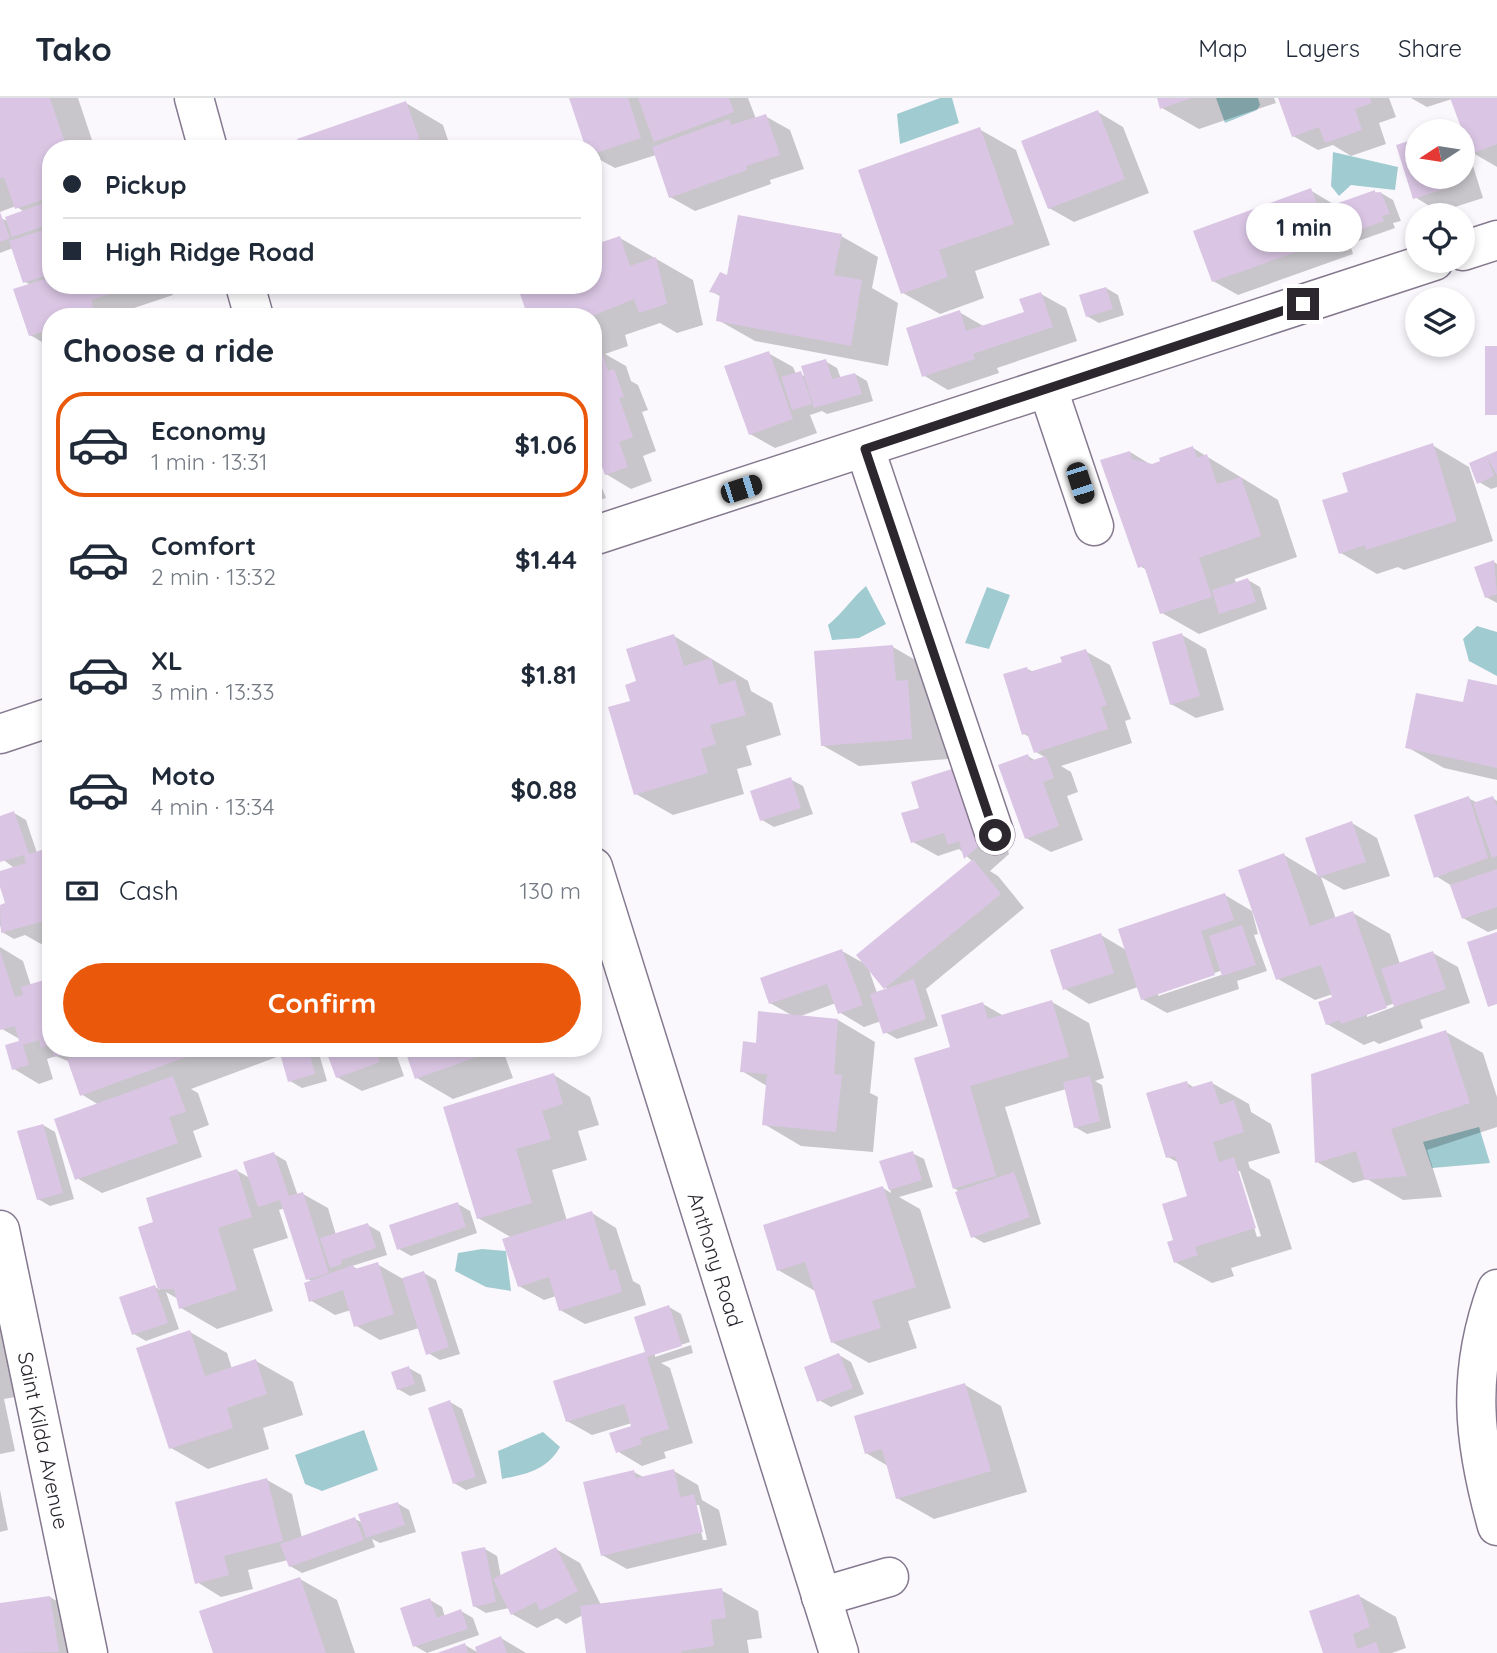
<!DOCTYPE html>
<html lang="en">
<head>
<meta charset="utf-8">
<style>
	:root { --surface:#fff; --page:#f2f2f3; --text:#1f2937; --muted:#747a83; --line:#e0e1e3; --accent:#ea580c }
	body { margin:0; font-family:Quicksand,sans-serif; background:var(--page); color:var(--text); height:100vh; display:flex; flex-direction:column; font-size:26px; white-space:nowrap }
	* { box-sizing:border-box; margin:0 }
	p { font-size:23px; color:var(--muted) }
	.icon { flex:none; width:38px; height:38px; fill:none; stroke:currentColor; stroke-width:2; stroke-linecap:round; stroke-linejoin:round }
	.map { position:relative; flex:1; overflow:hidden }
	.details { position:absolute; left:42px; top:210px; width:560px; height:749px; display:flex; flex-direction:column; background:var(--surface); border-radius:28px; box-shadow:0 4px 10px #0003 }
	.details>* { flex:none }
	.top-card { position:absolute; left:42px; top:42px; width:560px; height:154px; border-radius:28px; box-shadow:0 4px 10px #0003; display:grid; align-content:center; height:154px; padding:0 21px; background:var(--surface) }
	.needle { width:46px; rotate:258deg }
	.buttons { position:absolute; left:1405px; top:21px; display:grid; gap:14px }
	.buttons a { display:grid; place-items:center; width:70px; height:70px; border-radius:50%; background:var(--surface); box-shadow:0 4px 10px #0003; font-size:35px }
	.end { position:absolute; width:32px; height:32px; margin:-16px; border:9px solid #2c272f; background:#fff; box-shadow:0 0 0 4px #fff }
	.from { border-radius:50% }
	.bubble { position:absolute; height:49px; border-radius:24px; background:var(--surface); box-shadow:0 4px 10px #0003; font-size:23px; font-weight:700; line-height:49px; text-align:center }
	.car { position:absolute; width:21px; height:42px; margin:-21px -10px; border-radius:9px; box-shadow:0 0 5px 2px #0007; background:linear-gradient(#222 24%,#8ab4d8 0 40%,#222 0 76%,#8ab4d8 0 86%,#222 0) }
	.top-card b { display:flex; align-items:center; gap:24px; height:66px; font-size:26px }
	.top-card b+b { border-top:2px solid var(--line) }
	.top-card i { width:18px; height:18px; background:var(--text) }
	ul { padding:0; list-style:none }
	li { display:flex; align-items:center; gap:21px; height:105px; margin:0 14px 10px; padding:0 7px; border:4px solid transparent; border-radius:28px }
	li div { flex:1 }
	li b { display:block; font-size:26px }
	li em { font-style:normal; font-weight:700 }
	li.selected { border-color:var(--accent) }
	li>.icon { width:63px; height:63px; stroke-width:1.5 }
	h2 { padding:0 21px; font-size:32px; line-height:84px }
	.pay { display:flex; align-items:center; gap:18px; height:77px; padding:0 21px; font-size:26px }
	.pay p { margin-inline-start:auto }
	.button { display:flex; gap:14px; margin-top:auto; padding:14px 21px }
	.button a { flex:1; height:80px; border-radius:42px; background:var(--accent); color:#fff; font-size:28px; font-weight:700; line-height:80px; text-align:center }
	header { display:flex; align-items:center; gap:42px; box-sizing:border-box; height:98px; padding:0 35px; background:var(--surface); border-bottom:2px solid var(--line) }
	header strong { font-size:33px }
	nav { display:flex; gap:38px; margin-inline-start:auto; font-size:24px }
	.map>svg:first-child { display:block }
	.water { fill:#a0cbd1 }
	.shadow { fill:#0003; fill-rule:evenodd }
	.building { fill:#dac6e4 }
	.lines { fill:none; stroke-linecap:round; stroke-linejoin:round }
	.minor-casing { stroke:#85798f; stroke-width:41 }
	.minor { stroke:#fff; stroke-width:38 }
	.route { stroke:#2c272f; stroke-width:9 }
	.labels { text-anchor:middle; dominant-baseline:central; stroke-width:5; stroke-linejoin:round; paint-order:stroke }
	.street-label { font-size:21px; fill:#2c272f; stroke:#fff }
</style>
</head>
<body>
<header>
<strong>Tako</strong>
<nav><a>Map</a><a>Layers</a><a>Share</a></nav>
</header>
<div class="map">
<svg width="1497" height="1555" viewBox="0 0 1497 1555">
	<rect width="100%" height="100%" fill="#fbf8fd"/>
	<!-- water -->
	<path class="water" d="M940 0H952L959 25 900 46 897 16Z
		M1216 0H1258L1260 7 1257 12 1225 25Z
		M1333 54 1398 69 1395 92 1351 87 1339 98 1331 88Z
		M866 488 886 526 859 540 832 542 828 527C843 515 852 500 866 488Z
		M987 489 1010 497 989 551 965 545Z
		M1477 528 1497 534V578L1469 563 1463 541Z
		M1479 1029 1490 1065 1432 1070 1423 1044Z
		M482 1151 506 1153 511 1193 486 1189 455 1173 458 1155Z
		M364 1332 378 1372 322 1393 305 1386 295 1357Z
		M543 1334 560 1349C547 1372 527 1376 502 1381L498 1353Z"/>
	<!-- shadow -->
	<path class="shadow" d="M0 0H78L95 51H51V187H170L173 197 107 219H51V241L42 244 30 237 31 187 25 184 13 150 0 155V120L8 123 24 114 16 108 0 114Z
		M575 0H748L756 21 765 18 790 32 804 71 770 82 771 86 695 113 670 99 656 57 615 70 593 58Z
		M1159 0H1274L1276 5 1199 31 1162 10Z
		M1280 0H1389L1396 19 1379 25 1386 46 1351 58 1333 47 1318 52 1293 38Z
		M1411 0H1497V69L1468 52 1483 100 1439 114 1415 99 1418 79H1463V46L1470 50 1452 1 1427 9Z
		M406 5 443 27 451 51H302Z
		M1098 14 1123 29 1149 95 1074 124 1049 110Z
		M979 31 1016 52 1050 147 975 173 984 200 940 216 903 195Z
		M1310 92 1335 107 1374 94 1381 95 1393 102 1401 123 1393 125 1395 130 1350 146 1353 156 1238 197 1213 183Z
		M841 138 878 159 872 190 898 205 888 268 755 243 718 222 722 199 712 194 728 180Z
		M620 140 693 182 703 227 677 235 660 225 625 237 628 248 605 256 626 268 631 283 638 287 648 312 642 314 656 353 643 358 652 383 631 391 606 376 604 370 593 364V219H530L593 187Z
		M1106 190 1118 197 1124 217 1099 225 1087 218Z
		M1041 196 1066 210 1077 243 997 270 999 275 948 292 923 277 959 214 985 229 1026 215Z
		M768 255 793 269 796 276 806 278 825 263 837 270 841 281 855 276 867 283 873 303 827 316 822 313 810 317 817 335 775 350 750 336Z
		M1432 347 1469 369 1493 443 1404 472 1398 469 1377 476 1341 455 1350 395Z
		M1193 350 1278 402 1297 459 1235 481 1236 486 1248 482 1260 489 1267 511 1199 536 1162 515 1148 473 1140 468 1130 354 1153 368Z
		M1497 353V389L1491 391 1479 384 1472 366Z
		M593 368 606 400 593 404Z
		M1494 464 1497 466V505L1486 499Z
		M1182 537 1206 551 1224 612 1196 620 1171 606Z
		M674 538 748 583 751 593 772 605 781 637 746 648 752 667 737 671 744 696 673 717 636 696 632 604 638 585Z
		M893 549 929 570 944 604 948 661 859 668 822 647Z
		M1085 553 1110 567 1131 621 1125 623 1132 645 1061 668 1071 674 1078 694 1067 698 1083 742 1051 754 1026 740 1028 658 1036 663 1046 660 1036 654 1031 640 1024 636 1027 571 1034 574 1064 565Z
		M1497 589V682L1444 670 1407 649Z
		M790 681 803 688 813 716 774 729 762 722Z
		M986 684 1009 756 990 773 998 778 1024 810 926 891 938 928 897 941 885 934 881 923 864 929 839 914 836 905 798 919 838 922 875 944 870 995 878 999 873 1054 801 1048 764 1026 767 988 742 973 757 946 793 918 770 905 842 853 865 866 973 764 959 751 938 758 913 744 921 711ZM868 869 885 889 888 891 877 895Z
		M1468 700 1478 705 1493 700 1497 703V831L1488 834 1463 820 1452 788 1436 778Z
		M14 715 26 722 37 755 51 751V843L41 846 25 837 14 841 2 834 0 827V809L9 810 0 775 14 770 0 759V720Z
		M1352 725 1377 740 1390 778 1344 792 1321 779 1336 821 1353 815 1390 836 1400 866 1433 855 1458 869 1470 905 1420 922 1423 930 1379 946 1374 943 1364 947 1327 926 1333 896 1315 902 1278 881 1284 757 1319 778ZM1395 905 1396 908 1367 919V915Z
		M1225 797 1252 813 1258 836 1254 837 1267 873 1237 883 1239 891 1167 915 1142 901 1138 889 1089 906 1065 891 1101 837 1126 852ZM1223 872 1224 876 1158 898V895Z
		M0 849 23 863 31 888 44 884 51 888V950H301L285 956 286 959 308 952 320 959 327 983 302 990 290 983 282 957 191 991 198 995 209 1027 193 1033 202 1059 102 1095 77 1080 99 1007 81 996 70 964 56 958 47 961 53 981 39 986 14 971 23 943 2 931 0 925Z
		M1052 904 1089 925 1104 980 1095 983 1102 987 1111 1030 1087 1036 1075 1029 1066 991 1005 1009 1041 1126 984 1145 972 1138 960 1094 954 1090 953 950 983 906 1004 918Z
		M1446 934 1483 955 1497 999V1029L1427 1052 1442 1099 1403 1102 1367 1081 1353 1085 1317 1064Z
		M327 950H394L404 978 362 993 337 979Z
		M406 950H502L513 980 453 1001 417 980Z
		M554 977 590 999 599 1027 578 1033 587 1062 552 1072 567 1123 592 1115 616 1130 633 1183 640 1187 646 1207 585 1226 560 1212 556 1198 544 1202 519 1188 512 1140 478 1120Z
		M1187 985 1195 990 1212 985 1249 1006 1251 1014 1271 1026 1280 1055 1248 1064 1250 1070 1270 1082 1292 1151 1231 1170 1234 1178 1212 1185 1175 1164V1143L1189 1099 1179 1065 1168 1059ZM1237 1073H1240L1261 1138 1257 1139Z
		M43 1027 55 1034 74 1101 50 1108 38 1101Z
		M912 1055 924 1061 933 1089 899 1099 920 1111 951 1210 908 1223 917 1250 869 1265 832 1244 815 1193 778 1172 883 1090 891 1095 882 1064Z
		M274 1056 286 1063 298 1098 303 1096 328 1110 336 1137 368 1127 380 1134 387 1157 352 1168 359 1172 377 1166 403 1181 424 1175 436 1182 460 1256 440 1262 428 1255 419 1230 380 1242 355 1227 351 1212 335 1217 310 1202 313 1184 308 1181 285 1110 279 1112 288 1140 253 1151 273 1213 217 1231 181 1210 178 1201 166 1194 179 1231 146 1243 134 1236 155 1189 160 1192 140 1130 155 1125 236 1072 250 1080Z
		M458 1106 470 1113 477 1135 411 1158 399 1151Z
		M0 1130 32 1296 4 1301 15 1353 0 1356Z
		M669 1209 681 1216 690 1244 655 1255V1259L691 1247 693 1255 661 1265 670 1270 693 1345 664 1354 666 1360 642 1368 617 1353 633 1329 632 1325 592 1337 567 1323 647 1255Z
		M190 1234 227 1255 232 1271 256 1263 293 1284 303 1317 263 1330 269 1351 208 1371 171 1350Z
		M839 1257 851 1264 864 1296 831 1309 819 1302Z
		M409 1270 421 1277 426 1293 410 1298 398 1291Z
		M965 1287 1001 1308 1027 1394 934 1421 897 1400 888 1368 866 1355Z
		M450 1304 462 1311 487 1385 466 1392 454 1385Z
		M674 1373 698 1387 702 1402 719 1412 727 1447 627 1471 602 1457 634 1374 645 1380ZM695 1407H699L707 1442H703Z
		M267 1382 292 1396 302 1440 355 1421 363 1425 397 1405 409 1412 416 1434 380 1445 372 1441 375 1449 302 1475 290 1468 288 1462 248 1472 253 1491 221 1499 197 1484Z
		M0 1392 8 1432 0 1434Z
		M485 1451 497 1458 501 1479 556 1451 580 1465 601 1507 721 1492 758 1513 762 1540 747 1542 749 1555H588L583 1517 566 1526 557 1520 537 1530 512 1516 509 1510 486 1515 474 1508Z
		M300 1481 337 1502 355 1555H215Z
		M1359 1498 1396 1519 1406 1550 1392 1555H1325Z
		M50 1499 97 1527 102 1555H0V1507Z
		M430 1502 442 1509 445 1519 461 1513 473 1520 479 1537 427 1555 415 1548Z
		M501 1540 526 1555H442L465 1547 479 1555Z"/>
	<!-- building -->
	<path class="building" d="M0 0H50L67 51H51V99L15 111 4 79 0 80Z
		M569 0H628L641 40 593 56V51H586Z
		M638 0H729L734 14 654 44Z
		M1157 0H1191L1160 11Z
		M1278 0H1370L1372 5 1355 11 1362 32 1325 45 1319 29 1292 39Z
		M1450 0H1497V46L1471 56Z
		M406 3 423 51H300L297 41Z
		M1098 12 1125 81 1048 111 1021 43Z
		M766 16 780 57 746 68 747 72 669 100 652 49 729 21 731 27Z
		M980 29 1014 126 939 152 948 179 901 196 858 72Z
		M1418 40V79H1457L1460 86 1413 101 1396 47Z
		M1311 90 1330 142 1212 184 1193 133Z
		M1375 92V95L1381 94 1390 116 1382 118 1384 123 1332 142 1321 111Z
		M44 105 51 123V147L44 128 12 139 5 119Z
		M0 114 10 140 0 144Z
		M738 117 842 136 834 177 862 182 851 248 716 223 720 196 709 194 720 174 727 177Z
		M43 132 51 157V176L23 185 9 143Z
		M620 138 630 168 656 159 667 206 639 215 634 201 590 219H528L517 187H593V147Z
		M51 179V187L135 188 91 202 95 216 51 219V231L29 238 13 191Z
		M1106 189 1113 211 1086 219 1079 197Z
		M1041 194 1053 229 973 256 975 261 922 279 906 230 960 212 966 233 1024 214 1019 201Z
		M1485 248H1497V317H1485Z
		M601 252 608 273 614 271 624 299 619 300 633 339 619 344 628 369 605 377 596 352 593 353V255Z
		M769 253 793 321 749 337 724 268Z
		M826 261 832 281 855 275 862 296 814 310 801 268Z
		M801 273 812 306 792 312 781 279Z
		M1433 345 1457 423 1366 452 1365 447 1339 456 1322 402 1348 394 1342 375Z
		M1193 348 1197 360 1207 356 1217 386 1241 379 1261 438 1199 460 1212 499 1160 516 1144 468 1138 470 1100 362 1130 353 1132 361 1152 366 1160 363 1159 360Z
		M1497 353V377L1487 360 1494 378 1477 386 1469 365Z
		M1494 462 1497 496 1485 500 1474 469Z
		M1248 480 1256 504 1219 516 1212 492Z
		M1182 535 1200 598 1170 607 1152 544Z
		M674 536 684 568 711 560 719 587 735 582 746 617 710 627 716 646 701 651 708 675 634 697 608 609 630 603 625 587 636 583 626 551Z
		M893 547 896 583 908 582 912 641 821 648 814 553Z
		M1086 551 1107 607 1101 609 1108 631 1034 655 1027 635 1022 637 1003 576 1027 569 1029 574 1062 564 1060 559Z
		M1468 581 1497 587V670L1405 650 1416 595 1463 604Z
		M1028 656 1030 663 1046 658 1054 680 1043 684 1059 728 1025 741 998 667Z
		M961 668 985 742 964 761 959 743 948 747 944 735 911 745 901 715 919 710 911 684Z
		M791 679 801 710 760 723 750 693Z
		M1469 698 1488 760 1434 780 1414 717Z
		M1493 698 1497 708V758L1492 760 1473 705Z
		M14 713 29 756 51 749V821L1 835 0 807 5 805 0 789V773L26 765 24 757 0 764V718Z
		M1352 723 1366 764 1318 779 1305 740Z
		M1284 755 1310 828 1353 813 1387 910 1341 926 1340 922 1326 927 1318 904 1332 899 1321 867 1276 882 1238 772Z
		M973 761 1001 796 884 891 856 857Z
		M1497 771V809L1462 821 1450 787Z
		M1225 795 1234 822 1201 833 1215 877 1141 902 1118 831Z
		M1242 827 1256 867 1222 878 1209 838Z
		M1497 834V906L1488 909 1467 844Z
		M1101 835 1114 875 1063 892 1050 852Z
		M842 851 863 907 838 916 827 886 769 906 760 880Z
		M0 853 15 899 23 897 21 889 44 882 51 905V946L41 950 39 942 23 947 29 967 12 972 5 947 19 943 15 928 0 932Z
		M1433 853 1446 891 1394 909 1381 871Z
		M914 881 926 921 883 936 870 896Z
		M1052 902 1069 959 970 988 996 1078 953 1091 914 960 950 949 941 917 983 904 988 921Z
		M758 913 838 921 834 976 842 977 836 1034 762 1027 767 976 740 974 743 943 756 945Z
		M1446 932 1470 1005 1391 1031 1407 1078 1365 1082 1356 1053 1315 1065 1311 976Z
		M51 950H80V951L54 959Z
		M97 950H208V951L80 998 67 961Z
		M308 950 315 976 288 984 281 959Z
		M325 950H375L380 964 336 980Z
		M404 950H474L477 959 415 981Z
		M554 975 563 1006 542 1013 551 1041 516 1051 532 1105 477 1121 443 1009Z
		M173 978 186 1014 169 1019 178 1045 75 1082 54 1021Z
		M1090 978 1100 1023 1074 1030 1063 984Z
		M1187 983 1189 990 1212 983 1220 1007 1234 1002 1244 1034 1213 1044 1219 1064 1234 1059 1256 1130 1195 1149 1198 1157 1174 1165 1167 1144 1173 1142 1162 1106 1187 1098 1175 1058 1166 1060 1146 995Z
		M43 1026 63 1095 37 1102 17 1033Z
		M913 1053 922 1082 889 1092 879 1063Z
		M274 1054 289 1098 303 1094 329 1175 306 1182 280 1102 258 1109 243 1064Z
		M237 1071 252 1119 218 1130 237 1192 179 1211 174 1191H158L138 1129 153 1124 146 1100Z
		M1014 1074 1030 1119 971 1140 955 1094Z
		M883 1088 916 1189 872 1203 881 1230 831 1245 805 1164 777 1173 763 1127Z
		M458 1104 466 1129 397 1152 389 1127Z
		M592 1113 610 1173 616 1171 622 1194 559 1213 549 1179 518 1189 502 1141Z
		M368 1125 376 1150 341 1162 342 1166 330 1170 320 1140Z
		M378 1164 394 1216 354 1229 343 1192 309 1204 304 1185 353 1167 355 1171Z
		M424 1173 449 1249 426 1257 402 1180Z
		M155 1187 168 1225 132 1237 119 1199Z
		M669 1207 682 1248 647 1259 669 1331 640 1340 642 1346 616 1355 609 1335 631 1328 624 1306 566 1324 553 1283 645 1254 634 1219Z
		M190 1232 205 1278 256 1261 267 1296 227 1310 233 1330 169 1351 136 1250Z
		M839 1255 853 1290 817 1304 804 1269Z
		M409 1268 415 1286 397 1292 391 1274Z
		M965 1285 991 1373 896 1401 882 1351 865 1356 854 1318Z
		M450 1302 476 1379 453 1386 428 1310Z
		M674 1371 680 1399 694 1396 703 1434 601 1458 583 1384 634 1372 636 1380Z
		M267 1380 283 1443 224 1458 229 1477 195 1486 175 1404Z
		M398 1404 405 1427 366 1440 358 1416Z
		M355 1419 364 1442 289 1469 280 1446Z
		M485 1449 496 1504 473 1509 461 1454Z
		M556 1449 578 1493 540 1513 536 1504 511 1517 493 1481Z
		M300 1479 326 1555H213L199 1513Z
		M722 1490 726 1520 711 1522 714 1548 681 1553 682 1555H586L580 1508Z
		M1359 1496 1370 1529 1353 1536 1357 1551 1376 1544 1380 1555H1323L1309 1513Z
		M50 1498 59 1554 0 1555V1505Z
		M430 1500 437 1520 461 1511 468 1531 413 1549 400 1510Z
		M501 1538 507 1555H477L475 1549Z
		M465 1545 468 1555H437Z"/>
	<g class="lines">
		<defs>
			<g id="minor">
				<path d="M194 0 208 51"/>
				<path d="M1463 153 1497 142"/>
				<path d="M245 187 254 219"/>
				<path d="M1048 291 1094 428"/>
				<path d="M865 351 995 737"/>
				<path d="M593 438 1434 163"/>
				<path d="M0 636 51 619"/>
				<path id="s1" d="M593 769 839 1555"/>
				<path id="s2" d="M0 1132 88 1555"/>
				<path d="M1497 1191C1466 1276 1473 1342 1497 1428"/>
				<path d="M821 1499 889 1479"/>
			</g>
		</defs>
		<!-- minor casing -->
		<use href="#minor" class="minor-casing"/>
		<!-- minor -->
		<use href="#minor" class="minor"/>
	</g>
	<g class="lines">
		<!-- route -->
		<path class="route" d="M995 737 865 351 1303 206"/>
	</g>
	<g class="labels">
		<!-- street labels -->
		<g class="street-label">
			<text stroke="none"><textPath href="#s1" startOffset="411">Anthony Road</textPath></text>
			<text stroke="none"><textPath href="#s2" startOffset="215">Saint Kilda Avenue</textPath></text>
		</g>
	</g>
</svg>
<div class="buttons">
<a><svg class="needle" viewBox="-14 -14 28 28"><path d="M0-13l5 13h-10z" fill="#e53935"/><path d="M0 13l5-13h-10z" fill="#747a83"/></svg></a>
<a><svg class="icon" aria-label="locate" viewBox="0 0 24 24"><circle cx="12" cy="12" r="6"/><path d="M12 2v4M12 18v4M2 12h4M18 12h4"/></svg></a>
<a><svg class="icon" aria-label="layers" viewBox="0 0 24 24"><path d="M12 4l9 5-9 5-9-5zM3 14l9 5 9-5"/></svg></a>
</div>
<i class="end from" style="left:995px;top:737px"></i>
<i class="end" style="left:1303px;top:206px"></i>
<div class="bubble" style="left:1246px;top:105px;width:116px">1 min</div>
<i class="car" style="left:1080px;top:385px;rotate:162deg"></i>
<i class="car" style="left:741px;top:391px;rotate:72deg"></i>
<div class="top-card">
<b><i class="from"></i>Pickup</b>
<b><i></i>High Ridge Road</b>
</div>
<section class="details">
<h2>Choose a ride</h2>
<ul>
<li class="selected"><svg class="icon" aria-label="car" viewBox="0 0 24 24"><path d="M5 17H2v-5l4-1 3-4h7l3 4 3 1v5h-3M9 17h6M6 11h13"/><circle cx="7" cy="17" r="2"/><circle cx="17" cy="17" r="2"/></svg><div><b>Economy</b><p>1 min · 13:31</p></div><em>$1.06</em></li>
<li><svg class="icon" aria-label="car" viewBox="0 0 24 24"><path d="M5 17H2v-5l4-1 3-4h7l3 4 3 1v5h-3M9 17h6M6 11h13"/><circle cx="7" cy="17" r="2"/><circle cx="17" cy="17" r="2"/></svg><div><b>Comfort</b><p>2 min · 13:32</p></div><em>$1.44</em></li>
<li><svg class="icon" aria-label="car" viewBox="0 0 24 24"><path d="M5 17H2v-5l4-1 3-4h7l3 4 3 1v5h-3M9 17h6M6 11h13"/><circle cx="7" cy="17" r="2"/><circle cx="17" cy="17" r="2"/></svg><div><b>XL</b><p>3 min · 13:33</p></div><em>$1.81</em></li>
<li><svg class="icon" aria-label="car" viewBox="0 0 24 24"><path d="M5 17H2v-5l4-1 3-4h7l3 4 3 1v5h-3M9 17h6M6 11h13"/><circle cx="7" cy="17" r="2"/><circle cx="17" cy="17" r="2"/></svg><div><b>Moto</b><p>4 min · 13:34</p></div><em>$0.88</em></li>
</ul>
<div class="pay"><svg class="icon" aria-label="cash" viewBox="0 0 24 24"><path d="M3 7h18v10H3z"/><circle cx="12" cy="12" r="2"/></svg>Cash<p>130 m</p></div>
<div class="button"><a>Confirm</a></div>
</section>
</div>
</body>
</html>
